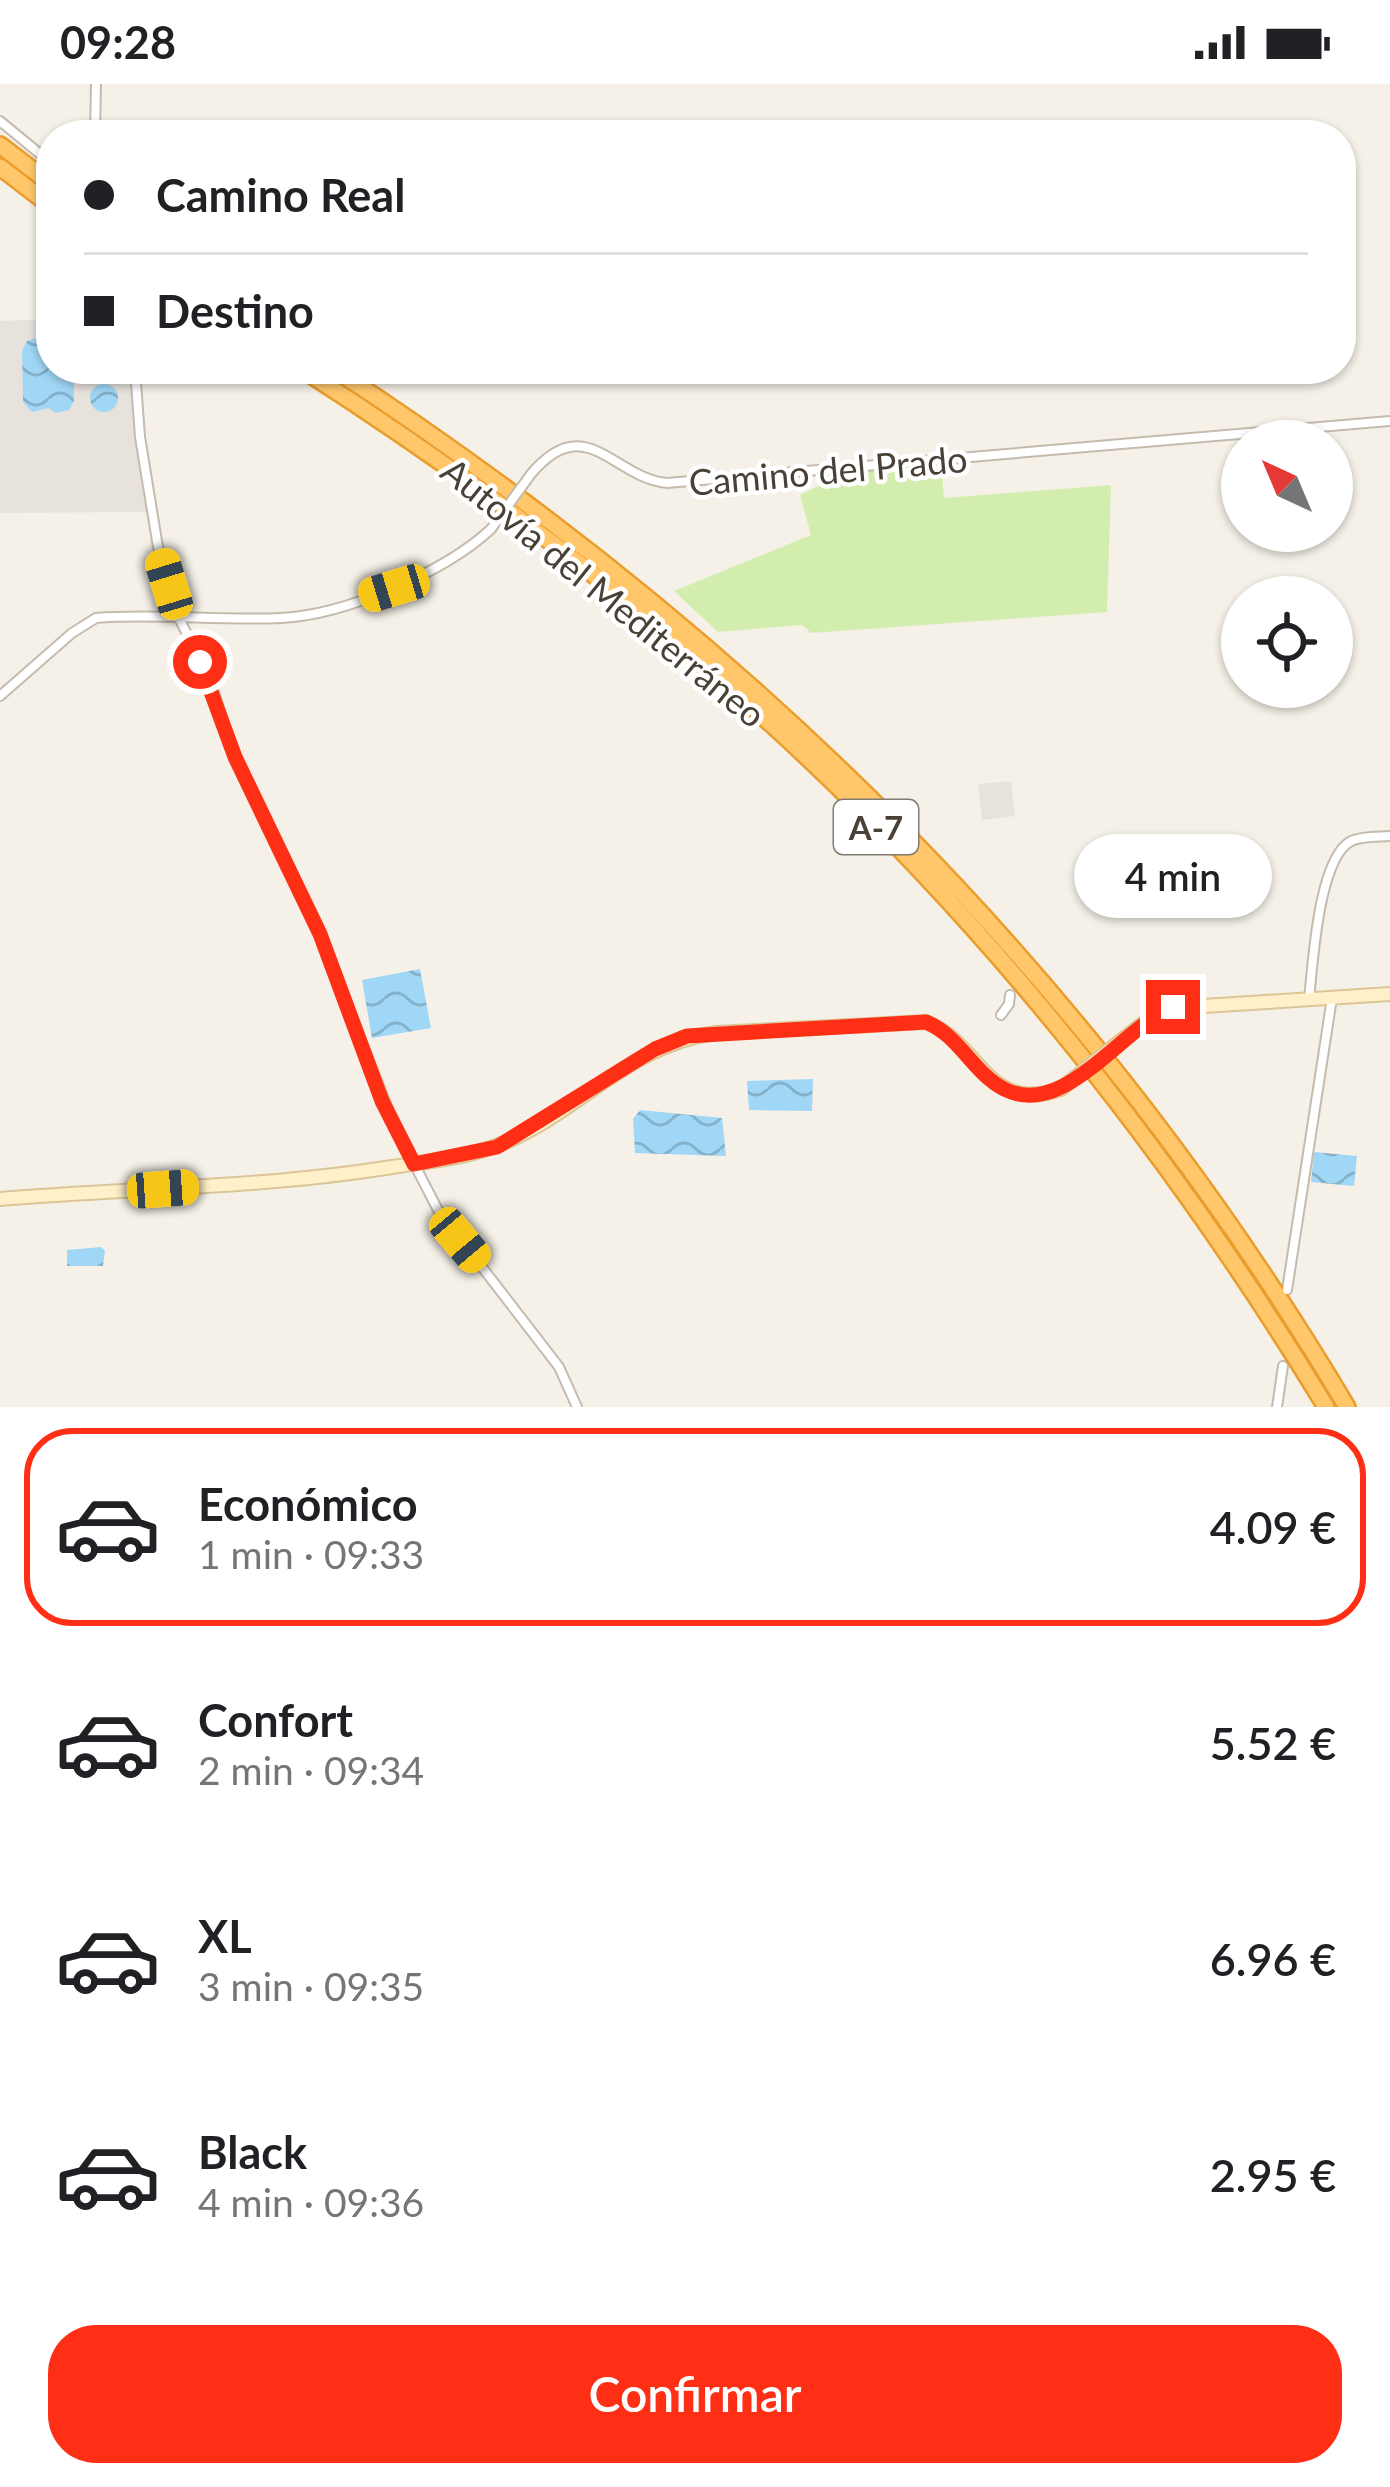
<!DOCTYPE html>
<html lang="es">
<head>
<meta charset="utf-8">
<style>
	:root { --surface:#fff; --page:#f2f2f2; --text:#202124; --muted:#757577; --line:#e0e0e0; --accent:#ff2f16 }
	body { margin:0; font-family:Lato,sans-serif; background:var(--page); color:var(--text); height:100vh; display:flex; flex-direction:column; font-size:45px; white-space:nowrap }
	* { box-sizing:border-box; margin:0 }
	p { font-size:39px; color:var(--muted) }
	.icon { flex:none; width:66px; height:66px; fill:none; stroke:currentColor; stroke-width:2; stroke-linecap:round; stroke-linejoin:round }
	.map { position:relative; height:1323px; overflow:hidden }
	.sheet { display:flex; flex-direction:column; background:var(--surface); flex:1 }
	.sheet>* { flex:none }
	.top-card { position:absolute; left:36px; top:36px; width:1320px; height:264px; border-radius:48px; box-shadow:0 3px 9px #0004; display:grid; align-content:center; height:264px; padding:0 48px; background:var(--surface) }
	.needle { width:78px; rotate:316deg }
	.controls { position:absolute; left:1221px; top:336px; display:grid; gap:24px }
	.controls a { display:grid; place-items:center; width:132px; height:132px; border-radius:50%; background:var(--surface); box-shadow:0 3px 9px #0004; font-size:60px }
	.end { position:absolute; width:54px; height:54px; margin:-27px; border:15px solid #ff2f16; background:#fff; box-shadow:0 0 0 6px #fff }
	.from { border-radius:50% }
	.bubble { position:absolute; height:84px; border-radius:42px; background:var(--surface); box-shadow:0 3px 9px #0004; font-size:39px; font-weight:600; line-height:84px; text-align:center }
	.car { position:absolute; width:36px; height:72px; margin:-36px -18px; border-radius:15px; box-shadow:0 0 9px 3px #0007; background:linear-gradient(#f5c518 24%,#345 0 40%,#f5c518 0 76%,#345 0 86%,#f5c518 0) }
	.top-card b { display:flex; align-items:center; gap:42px; height:114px; font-size:45px }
	.top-card b+b { border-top:3px solid var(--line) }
	.top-card i { width:30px; height:30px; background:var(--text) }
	ul { padding:21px 0 0; list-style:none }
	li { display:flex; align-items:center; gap:36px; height:198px; margin:0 24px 18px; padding:0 24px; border:6px solid transparent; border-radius:48px }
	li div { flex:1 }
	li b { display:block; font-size:45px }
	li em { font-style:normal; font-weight:600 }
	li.active { border-color:var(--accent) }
	li>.icon { width:108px; height:108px; stroke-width:1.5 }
	.button { display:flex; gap:24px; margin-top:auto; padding:24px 48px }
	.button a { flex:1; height:138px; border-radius:48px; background:var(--accent); color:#fff; font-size:48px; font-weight:600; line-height:138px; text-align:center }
	.status { display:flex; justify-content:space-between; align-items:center; height:84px; padding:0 60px; background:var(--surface); direction:ltr }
	.status svg { height:33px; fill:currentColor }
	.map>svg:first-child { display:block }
	.industrial { fill:#e8e2dd }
	.grass { fill:#d3edae }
	.water { fill:url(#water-waves) }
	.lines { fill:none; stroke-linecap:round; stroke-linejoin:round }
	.street-casing { stroke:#c5bbad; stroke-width:12 }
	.secondary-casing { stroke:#dcc697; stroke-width:16 }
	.highway-casing { stroke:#ea9d2d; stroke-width:20 }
	.street { stroke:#fff; stroke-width:8 }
	.secondary { stroke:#fff0c9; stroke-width:12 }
	.highway { stroke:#ffc76a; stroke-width:15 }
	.street-bridge-casing { stroke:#c5bbad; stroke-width:12; stroke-linecap:butt }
	.secondary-bridge-casing { stroke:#dcc697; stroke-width:16; stroke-linecap:butt }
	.street-bridge { stroke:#fff; stroke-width:8 }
	.secondary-bridge { stroke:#fff0c9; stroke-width:12 }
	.route { stroke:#ff2f16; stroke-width:15 }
	.labels { text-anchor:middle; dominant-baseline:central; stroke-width:9; stroke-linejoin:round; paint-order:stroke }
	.shield { fill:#fff; stroke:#807a72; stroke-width:3 }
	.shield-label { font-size:33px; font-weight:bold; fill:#4a4136 }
	.street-label { font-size:36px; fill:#4a4136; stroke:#fff }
</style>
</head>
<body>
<div class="status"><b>09:28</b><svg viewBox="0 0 49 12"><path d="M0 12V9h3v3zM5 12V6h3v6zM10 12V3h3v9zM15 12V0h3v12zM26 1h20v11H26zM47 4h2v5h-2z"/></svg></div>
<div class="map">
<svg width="1390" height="1323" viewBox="0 0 1390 1323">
	<defs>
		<pattern id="water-waves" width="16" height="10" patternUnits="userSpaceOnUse" patternTransform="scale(3)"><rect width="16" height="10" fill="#a0d7f6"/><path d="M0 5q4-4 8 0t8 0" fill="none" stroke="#84b0c8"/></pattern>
	</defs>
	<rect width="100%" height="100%" fill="#f5f1e8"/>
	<!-- industrial -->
	<path class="industrial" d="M51 235V285H132L137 358 148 428 0 429V237Z
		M1011 697 1015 732 982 736 978 700Z"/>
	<!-- grass -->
	<path class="grass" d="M905 381H941L944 414 1111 401 1107 528 811 549 802 541 718 548 674 507 811 451 800 411 818 402 825 389Z"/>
	<!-- water -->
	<path class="water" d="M39 253 48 258 51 255V285H74V317L69 326 56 329 48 324 32 328 23 318 22 267 27 257Z
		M90 314a14 14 0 1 1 28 0a14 14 0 1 1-28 0Z
		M420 885 431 944 372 954 362 896Z
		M813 995 812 1027 749 1026 747 997Z
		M640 1026 722 1034 726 1072 635 1069 633 1035Z
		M1314 1068 1357 1072 1354 1102 1311 1098Z
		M101 1163 105 1167 103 1182H67V1166Z"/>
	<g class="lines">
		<defs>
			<path id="street" d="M0 37 51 79
				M95 51 96 0
				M135 285 140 353 158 463 180 536 211 599 235 673 319 850 396 1045 438 1126 559 1283 577 1323
				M531 390C586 325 613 394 667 399L1390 337
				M0 612 72 549 96 534C157 529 219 537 281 534 345 531 445 488 491 445
				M1309 915C1313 880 1318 775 1351 757 1362 752 1378 753 1390 752
				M1001 931 1009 920 1010 911
				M1287 1206 1332 914
				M1277 1323 1283 1282"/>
			<path id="secondary" d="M1122 956 1150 934 1173 924 1390 910
				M0 1115C130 1104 262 1104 392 1083 425 1078 459 1075 490 1064 572 1037 625 960 716 949L926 938C982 960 986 1031 1061 1005"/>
			<path id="highway" d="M0 61 51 100
				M0 83 51 122
				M302 285C437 372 567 465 690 569 943 781 1155 1042 1326 1323
				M334 285C751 558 1091 893 1347 1323"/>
		</defs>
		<!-- street casing -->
		<use href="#street" class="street-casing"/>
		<!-- secondary casing -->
		<use href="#secondary" class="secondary-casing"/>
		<!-- highway casing -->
		<use href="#highway" class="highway-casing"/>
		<!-- street -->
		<use href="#street" class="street"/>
		<!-- secondary -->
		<use href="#secondary" class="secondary"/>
		<!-- highway -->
		<use href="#highway" class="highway"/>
		<defs>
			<path id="street-bridge" d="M491 445 531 390"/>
			<path id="secondary-bridge" d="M1061 1005 1122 956"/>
		</defs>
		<!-- street-bridge casing -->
		<use href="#street-bridge" class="street-bridge-casing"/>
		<!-- secondary-bridge casing -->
		<use href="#secondary-bridge" class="secondary-bridge-casing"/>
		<!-- street-bridge -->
		<use href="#street-bridge" class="street-bridge"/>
		<!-- secondary-bridge -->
		<use href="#secondary-bridge" class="secondary-bridge"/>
	</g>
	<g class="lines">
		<!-- route -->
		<path class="route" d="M200 578 235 673 320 850 382 1017 414 1080 497 1063 655 965 687 952 926 938C960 952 972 988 1004 1005 1064 1036 1121 944 1173 923"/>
	</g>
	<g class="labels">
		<!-- shield labels -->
		<rect class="shield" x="834" y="716" width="84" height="54" rx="9"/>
		<g class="shield-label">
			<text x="876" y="743">A-7</text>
		</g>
		<!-- street labels -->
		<g class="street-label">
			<text transform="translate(828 386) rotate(-5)">Camino del Prado</text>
			<text transform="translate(604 508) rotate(39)">Autovía del Mediterráneo</text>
		</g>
	</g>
</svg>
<div class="controls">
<a><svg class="needle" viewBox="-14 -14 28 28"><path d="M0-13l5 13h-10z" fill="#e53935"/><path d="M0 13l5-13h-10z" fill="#757577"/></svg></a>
<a><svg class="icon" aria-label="locate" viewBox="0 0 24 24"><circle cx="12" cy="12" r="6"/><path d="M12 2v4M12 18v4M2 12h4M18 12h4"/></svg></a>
</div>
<i class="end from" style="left:200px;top:578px"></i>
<i class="end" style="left:1173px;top:923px"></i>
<div class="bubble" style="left:1074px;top:750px;width:198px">4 min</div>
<i class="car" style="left:169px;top:500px;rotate:343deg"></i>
<i class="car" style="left:394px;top:504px;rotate:253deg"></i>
<i class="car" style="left:163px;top:1105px;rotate:86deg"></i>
<i class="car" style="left:460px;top:1156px;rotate:140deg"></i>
<div class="top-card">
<b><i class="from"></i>Camino Real</b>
<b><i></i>Destino</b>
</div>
</div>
<section class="sheet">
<ul>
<li class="active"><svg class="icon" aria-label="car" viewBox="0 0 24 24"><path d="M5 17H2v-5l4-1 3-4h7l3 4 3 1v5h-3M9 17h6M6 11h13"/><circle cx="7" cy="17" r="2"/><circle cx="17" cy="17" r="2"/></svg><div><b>Económico</b><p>1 min · 09:33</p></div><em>4.09 €</em></li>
<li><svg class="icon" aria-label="car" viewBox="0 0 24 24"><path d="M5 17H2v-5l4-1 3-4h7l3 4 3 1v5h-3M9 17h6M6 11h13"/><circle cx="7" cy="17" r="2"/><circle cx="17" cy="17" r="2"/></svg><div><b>Confort</b><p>2 min · 09:34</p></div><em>5.52 €</em></li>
<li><svg class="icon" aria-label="car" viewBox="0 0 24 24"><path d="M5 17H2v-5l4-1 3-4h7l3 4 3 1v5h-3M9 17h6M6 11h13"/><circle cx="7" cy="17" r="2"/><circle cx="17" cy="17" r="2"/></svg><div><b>XL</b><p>3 min · 09:35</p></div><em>6.96 €</em></li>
<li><svg class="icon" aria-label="car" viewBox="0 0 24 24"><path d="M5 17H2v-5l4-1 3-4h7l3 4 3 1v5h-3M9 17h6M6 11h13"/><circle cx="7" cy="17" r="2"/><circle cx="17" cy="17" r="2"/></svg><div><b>Black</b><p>4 min · 09:36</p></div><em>2.95 €</em></li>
</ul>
<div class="button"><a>Confirmar</a></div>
</section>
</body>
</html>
